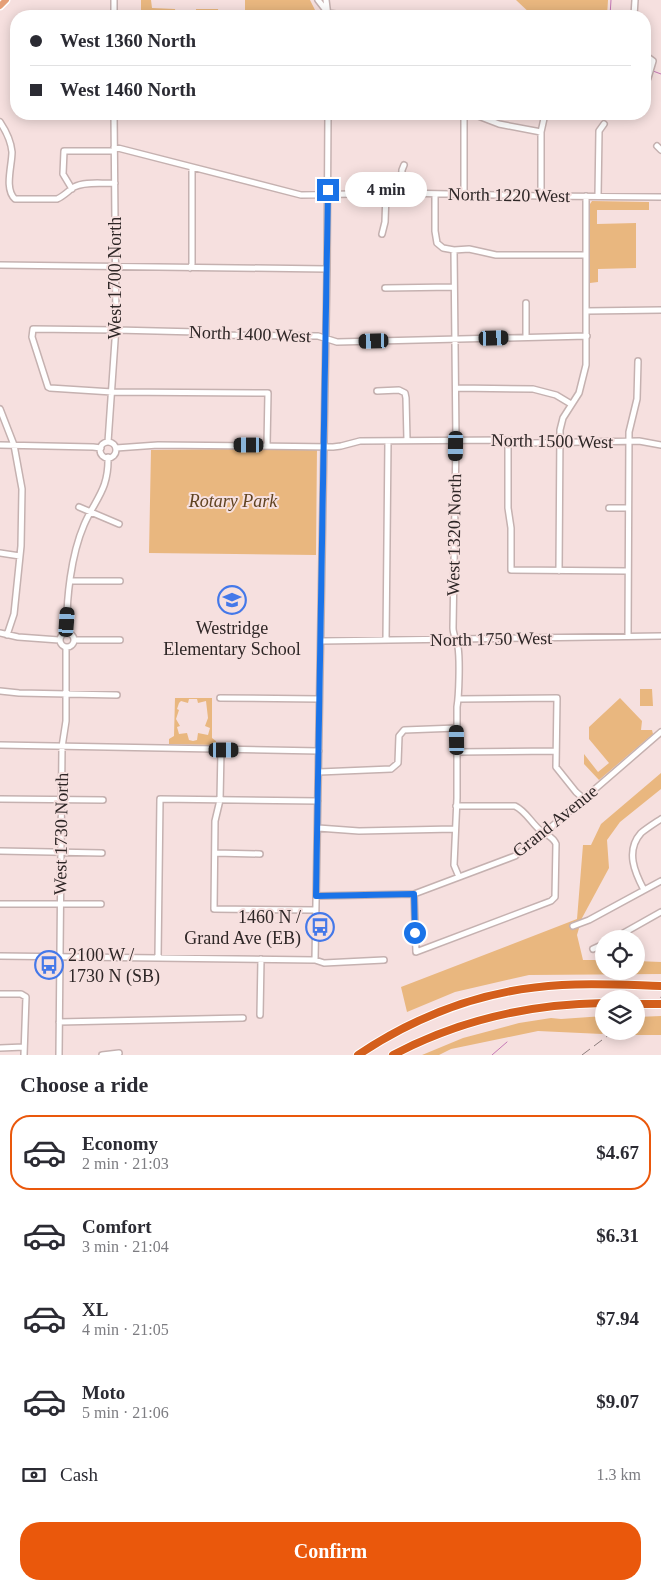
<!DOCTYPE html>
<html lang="en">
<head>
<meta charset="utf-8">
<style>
	:root { --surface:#fff; --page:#f7f7f7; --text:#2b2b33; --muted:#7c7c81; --line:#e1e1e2; --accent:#ea580c }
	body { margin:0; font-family:"Times New Roman",serif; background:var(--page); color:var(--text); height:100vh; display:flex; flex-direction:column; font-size:19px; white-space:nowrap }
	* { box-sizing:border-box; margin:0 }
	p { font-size:16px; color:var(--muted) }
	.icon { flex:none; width:28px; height:28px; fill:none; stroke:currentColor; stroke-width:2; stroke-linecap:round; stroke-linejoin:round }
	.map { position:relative; height:1055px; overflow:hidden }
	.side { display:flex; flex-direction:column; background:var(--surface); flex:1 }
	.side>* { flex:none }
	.top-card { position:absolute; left:10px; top:10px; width:641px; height:110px; border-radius:20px; box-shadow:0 2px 12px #0003; display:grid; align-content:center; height:110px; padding:0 20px; background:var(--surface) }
	.fabs { position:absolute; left:595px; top:930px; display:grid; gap:10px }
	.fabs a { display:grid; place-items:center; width:50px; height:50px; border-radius:50%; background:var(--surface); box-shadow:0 2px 12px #0003; font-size:25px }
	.end { position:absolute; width:22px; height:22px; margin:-11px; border:6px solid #1a73e8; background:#fff; box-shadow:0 0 0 2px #fff }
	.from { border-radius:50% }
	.bubble { position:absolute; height:35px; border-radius:18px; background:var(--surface); box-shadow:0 2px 12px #0003; font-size:16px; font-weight:800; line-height:35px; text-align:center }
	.car { position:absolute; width:15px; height:30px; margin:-15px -8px; border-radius:6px; box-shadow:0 0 4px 1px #0007; background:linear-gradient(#222 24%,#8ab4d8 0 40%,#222 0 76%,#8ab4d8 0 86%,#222 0) }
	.top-card b { display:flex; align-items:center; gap:18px; height:48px; font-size:19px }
	.top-card b+b { border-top:1px solid var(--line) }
	.top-card i { width:12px; height:12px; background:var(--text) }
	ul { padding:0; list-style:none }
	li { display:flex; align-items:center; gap:15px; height:75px; margin:0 10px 8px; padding:0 10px; border:2px solid transparent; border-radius:20px }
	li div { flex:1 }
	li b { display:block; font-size:19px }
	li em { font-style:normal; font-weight:800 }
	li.active { border-color:var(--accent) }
	li>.icon { width:45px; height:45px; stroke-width:1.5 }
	h2 { padding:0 20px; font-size:22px; line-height:60px }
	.pay { display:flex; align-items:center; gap:12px; height:55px; padding:0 20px; font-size:19px }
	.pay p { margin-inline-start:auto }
	.button { display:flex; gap:10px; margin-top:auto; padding:10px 20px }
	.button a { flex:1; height:58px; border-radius:20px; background:var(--accent); color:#fff; font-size:20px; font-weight:800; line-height:58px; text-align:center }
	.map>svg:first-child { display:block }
	.green { fill:#e9b77f; fill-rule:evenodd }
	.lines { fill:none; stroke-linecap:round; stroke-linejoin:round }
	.stream { stroke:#c476b5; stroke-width:1 }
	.minor-casing { stroke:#c5b1b0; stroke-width:8 }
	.major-casing { stroke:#fff; stroke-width:9 }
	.highway-casing { stroke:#fff; stroke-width:10 }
	.minor { stroke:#fff; stroke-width:5 }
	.major { stroke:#e59f77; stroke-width:6 }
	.highway { stroke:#d45f1c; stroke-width:8 }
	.rail { stroke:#8c7d7d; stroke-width:1; stroke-dasharray:10 5; stroke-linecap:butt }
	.highway-bridge-casing { stroke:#fff; stroke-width:10; stroke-linecap:butt }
	.highway-bridge { stroke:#d45f1c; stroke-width:8 }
	.route { stroke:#1a73e8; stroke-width:6 }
	.labels { text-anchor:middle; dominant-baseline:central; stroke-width:4; stroke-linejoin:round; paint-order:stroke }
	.street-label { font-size:18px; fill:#2e2626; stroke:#f6e0df }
	.park-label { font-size:18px; font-style:italic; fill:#604321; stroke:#f6e0df }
	.poi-label { font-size:18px; fill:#2e2626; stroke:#f6e0df }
</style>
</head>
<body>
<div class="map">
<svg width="661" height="1055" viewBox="0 0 661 1055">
	<rect width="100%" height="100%" fill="#f6e0df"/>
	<!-- green -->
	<path class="green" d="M141 0H151L152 8 175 9 176 16H141Z
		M245 0H310L318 16H196V9H218L219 16 245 15Z
		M516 0H608L607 16H533Z
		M141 114H268V119L141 118Z
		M592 201 649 202V210H597V224L636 223V268L598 269V282L590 283V204Z
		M317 448 316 555 149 553 151 450Z
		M640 689H652L653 706H640Z
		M175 698H212V738L216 741V745L169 744V739L174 736ZM189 699H197L198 703 206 701 208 718 205 726 210 728 208 735 198 733 197 740 193 741 189 740 187 733 179 734 177 727 180 726 176 719 179 710 177 709 179 703 181 701 188 703Z
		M620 698 642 721 641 730H652L653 734 599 780 584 764V754L598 772 609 763 589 739V727Z
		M661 773V789L620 822 607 840 609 868 582 918 577 935 583 960H604V971H636V961L661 962V974L529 975 455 992 407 1012 401 987 577 919 583 845H591L601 824Z
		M604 1016 605 1031 602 1034 538 1031 451 1049 439 1055H422L463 1038 519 1023 551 1018 561 1019Z
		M661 1016V1035H610L616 1031H636L637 1017Z"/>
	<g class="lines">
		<!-- stream -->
		<path class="stream" d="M610 16 611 0
			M645 66 648 68
			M653 71 661 74
			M492 1055 507 1042"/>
		<defs>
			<path id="minor" d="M114 0V16
				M318 0 328 13 351 16
				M326 0 328 16
				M76 16H88
				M634 16 635 0
				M645 55 653 61 648 78
				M473 114 499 124 541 132
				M0 122C6 131 11 141 12 152 12 166 4 189 15 199H57C64 196 68 191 74 187 85 181 102 184 115 183
				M657 146 661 150
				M114 147 301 195 401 193 541 196 661 197
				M72 189 63 174 64 151H114
				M401 193 402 170 404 165
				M435 194V231L437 243 443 248 454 250 469 249 496 255H586
				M464 194V114
				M541 196V132L545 114
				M598 196 599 131 604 124
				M382 234 385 222 386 193
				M454 250 456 440 453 628C453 635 457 640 458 647 460 660 459 695 457 707V798L454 865 459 877
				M0 265 327 269
				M190 268 192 264V168
				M385 288 454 287
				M526 303V337
				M587 311 661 310
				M456 388 533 389 556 395 571 404
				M377 391 399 390 405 393 406 398 407 440
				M0 409 14 445 22 489 21 546 14 614 7 635
				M508 440V508L511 528V570L627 571
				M108 442 116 326 114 114
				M100 450a8 8 0 1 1 16 0a8 8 0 1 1-16 0Z
				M0 445 93 447 101 448
				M267 445 268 393 112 392 50 388 48 387 32 337 33 329 116 330 197 332 214 335 318 336 337 342 587 336
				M116 448 158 445 333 447 341 446 360 441 508 440 529 443 639 441 661 445
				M79 507 119 524
				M609 508H628
				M0 553 20 556
				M559 571 560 430 563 418 579 393 586 365V196
				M71 581H120
				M67 632C66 600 71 555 84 525 95 499 109 490 108 457
				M60 640a7 7 0 1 1 14 0a7 7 0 1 1-14 0Z
				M0 633 18 637 59 640
				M628 636 629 432 637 399 638 361
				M74 640H120
				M386 640 388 441
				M321 641 661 636
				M0 691 19 693 117 695
				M220 698 319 699
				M459 699 557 698 556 767 576 792 584 799
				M0 745 319 751
				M221 750 220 800 215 821 214 909 316 910
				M457 752 556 751
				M319 772 391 769 398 763 399 736 404 730 457 728
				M0 799 103 800
				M318 828 359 831 454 829
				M0 851 102 853
				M215 853 260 854
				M644 890C635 873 625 851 641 833 647 828 655 823 661 819
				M414 894 416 952 551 901 555 897 556 844C553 836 547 836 541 831 532 824 526 811 515 806H456
				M316 896 414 894 515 856 535 841 661 732
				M0 904H101
				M573 926 589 920 661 881
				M613 939 661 912
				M593 949 604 944
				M0 956 315 960 324 963 384 960
				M158 957 160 799 318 801
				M315 960 327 269 328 114
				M0 994H21L26 997 24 1055
				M260 1015 261 959
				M59 1022 243 1018
				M0 1048 24 1047
				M59 1055 62 747 66 721V647
				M102 1055 119 1053"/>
			<path id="major" d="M0 6 6 0"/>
			<path id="highway" d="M358 1055C419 1014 488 989 562 985 595 983 628 985 661 986
				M393 1055C459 1020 529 1004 604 1003"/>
		</defs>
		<!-- minor casing -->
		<use href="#minor" class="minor-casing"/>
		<!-- major casing -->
		<use href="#major" class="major-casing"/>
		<!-- highway casing -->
		<use href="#highway" class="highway-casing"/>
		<!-- minor -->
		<use href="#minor" class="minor"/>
		<!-- major -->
		<use href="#major" class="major"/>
		<!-- highway -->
		<use href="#highway" class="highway"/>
		<!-- rail -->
		<path class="rail" d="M636 1015 661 997
			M582 1055 614 1031"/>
		<defs>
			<path id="highway-bridge" d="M636 1004H661"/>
		</defs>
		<!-- highway-bridge casing -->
		<use href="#highway-bridge" class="highway-bridge-casing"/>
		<!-- highway-bridge -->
		<use href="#highway-bridge" class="highway-bridge"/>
	</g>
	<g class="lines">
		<!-- route -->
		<path class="route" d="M328 190 316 896 414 894 415 933"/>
	</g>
	<!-- icons -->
	<defs>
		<symbol id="school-ring" viewBox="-11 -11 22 22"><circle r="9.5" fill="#f6e0df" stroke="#4478e9" stroke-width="1.5"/><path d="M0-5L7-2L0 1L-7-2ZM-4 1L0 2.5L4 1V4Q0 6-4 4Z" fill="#4478e9"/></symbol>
		<symbol id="bus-ring" viewBox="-11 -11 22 22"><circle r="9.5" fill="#f6e0df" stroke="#4478e9" stroke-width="1.5"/><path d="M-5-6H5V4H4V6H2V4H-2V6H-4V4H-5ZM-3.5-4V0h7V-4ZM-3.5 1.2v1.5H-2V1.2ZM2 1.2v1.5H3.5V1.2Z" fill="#4478e9"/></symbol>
	</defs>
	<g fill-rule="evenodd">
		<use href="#school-ring" x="216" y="584" width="32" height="32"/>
		<use href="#bus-ring" x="304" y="911" width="32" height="32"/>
		<use href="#bus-ring" x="33" y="949" width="32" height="32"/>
	</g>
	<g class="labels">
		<!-- street labels -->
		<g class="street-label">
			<text transform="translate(509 195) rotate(1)">North 1220 West</text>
			<text transform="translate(115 278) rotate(-90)">West 1700 North</text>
			<text transform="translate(250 334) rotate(2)">North 1400 West</text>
			<text transform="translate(552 441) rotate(1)">North 1500 West</text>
			<text transform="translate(454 535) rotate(-89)">West 1320 North</text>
			<text transform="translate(491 639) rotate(-1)">North 1750 West</text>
			<text transform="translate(555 821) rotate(-39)">Grand Avenue</text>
			<text transform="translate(61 834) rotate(-89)">West 1730 North</text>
		</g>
		<!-- park labels -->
		<g class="park-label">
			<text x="233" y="501">Rotary Park</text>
		</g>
		<!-- poi labels -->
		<g class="poi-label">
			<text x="232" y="628">Westridge<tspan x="232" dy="21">Elementary School</tspan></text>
			<text x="301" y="917" text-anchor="end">1460 N /<tspan x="301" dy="21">Grand Ave (EB)</tspan></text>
			<text x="68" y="955" text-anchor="start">2100 W /<tspan x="68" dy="21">1730 N (SB)</tspan></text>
		</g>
	</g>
</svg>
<div class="fabs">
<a><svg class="icon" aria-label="locate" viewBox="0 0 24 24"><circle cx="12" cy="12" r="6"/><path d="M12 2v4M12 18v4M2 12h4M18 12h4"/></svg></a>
<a><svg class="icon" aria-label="layers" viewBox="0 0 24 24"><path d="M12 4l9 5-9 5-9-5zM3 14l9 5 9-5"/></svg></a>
</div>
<i class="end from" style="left:415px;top:933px"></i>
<i class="end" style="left:328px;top:190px"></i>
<div class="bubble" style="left:345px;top:172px;width:82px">4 min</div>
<i class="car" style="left:494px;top:338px;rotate:88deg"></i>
<i class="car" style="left:374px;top:341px;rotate:268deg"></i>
<i class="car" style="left:249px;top:445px;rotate:270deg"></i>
<i class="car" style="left:456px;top:446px;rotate:181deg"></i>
<i class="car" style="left:67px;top:622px;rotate:4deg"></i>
<i class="car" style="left:457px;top:740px;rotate:359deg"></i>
<i class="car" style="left:224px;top:750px;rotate:90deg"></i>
<div class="top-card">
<b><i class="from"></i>West 1360 North</b>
<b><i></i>West 1460 North</b>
</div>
</div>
<section class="side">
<h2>Choose a ride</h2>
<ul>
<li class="active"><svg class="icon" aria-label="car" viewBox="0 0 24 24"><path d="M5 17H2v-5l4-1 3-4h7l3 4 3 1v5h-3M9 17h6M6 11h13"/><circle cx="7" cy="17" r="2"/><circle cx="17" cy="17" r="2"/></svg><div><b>Economy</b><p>2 min · 21:03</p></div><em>$4.67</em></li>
<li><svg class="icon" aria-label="car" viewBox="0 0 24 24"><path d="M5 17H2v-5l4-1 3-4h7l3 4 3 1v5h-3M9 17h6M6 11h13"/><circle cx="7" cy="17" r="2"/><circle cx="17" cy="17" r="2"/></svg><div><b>Comfort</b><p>3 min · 21:04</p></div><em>$6.31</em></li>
<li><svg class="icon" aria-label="car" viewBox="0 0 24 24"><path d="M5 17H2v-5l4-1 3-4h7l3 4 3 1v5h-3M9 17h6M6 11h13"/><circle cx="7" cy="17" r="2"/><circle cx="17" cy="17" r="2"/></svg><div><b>XL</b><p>4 min · 21:05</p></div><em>$7.94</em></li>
<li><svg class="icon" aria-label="car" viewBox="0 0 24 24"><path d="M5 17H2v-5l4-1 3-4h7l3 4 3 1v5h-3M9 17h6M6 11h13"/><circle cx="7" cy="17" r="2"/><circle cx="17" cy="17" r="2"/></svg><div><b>Moto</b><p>5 min · 21:06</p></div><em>$9.07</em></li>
</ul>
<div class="pay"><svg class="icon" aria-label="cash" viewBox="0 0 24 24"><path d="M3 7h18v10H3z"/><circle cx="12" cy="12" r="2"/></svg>Cash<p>1.3 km</p></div>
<div class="button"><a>Confirm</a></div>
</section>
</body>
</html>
